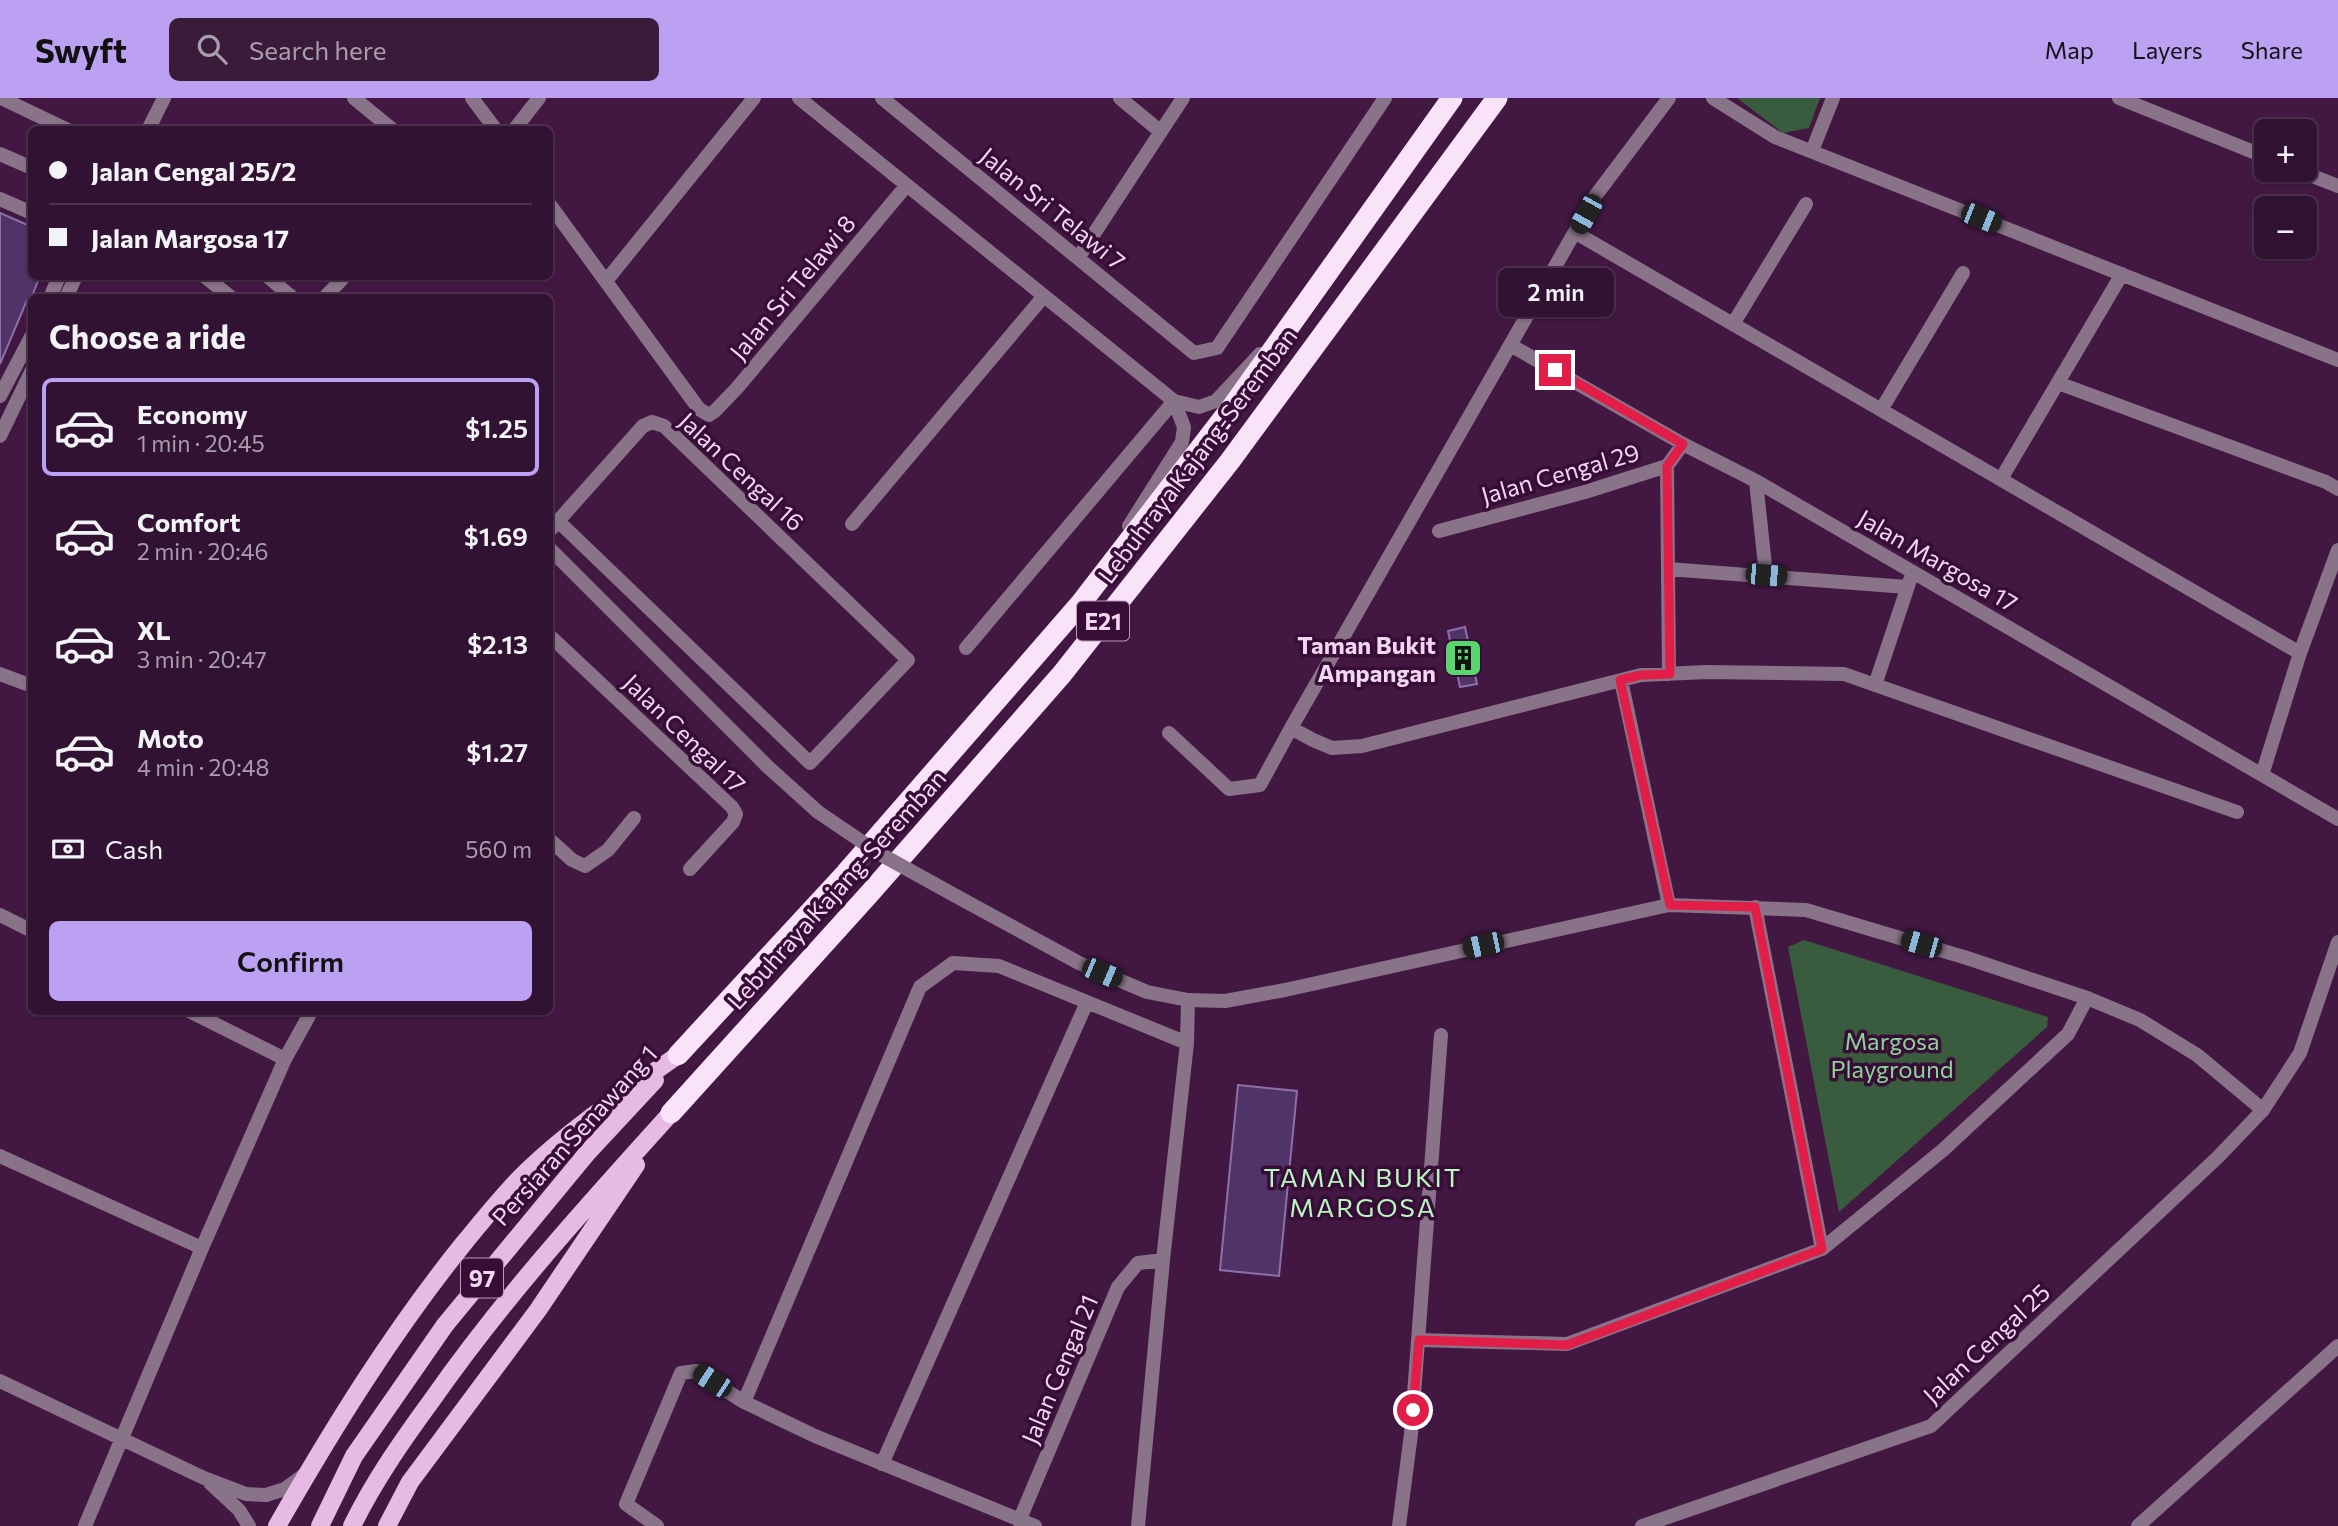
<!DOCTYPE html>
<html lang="en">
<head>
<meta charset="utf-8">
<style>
	:root { --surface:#321232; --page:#3a1b3a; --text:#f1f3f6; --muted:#a89eac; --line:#4d324d; --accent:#bca0f2 }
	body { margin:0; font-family:Commissioner,sans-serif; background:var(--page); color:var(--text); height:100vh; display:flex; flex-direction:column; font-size:26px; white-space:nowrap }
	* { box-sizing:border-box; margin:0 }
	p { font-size:23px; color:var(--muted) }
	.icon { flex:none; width:38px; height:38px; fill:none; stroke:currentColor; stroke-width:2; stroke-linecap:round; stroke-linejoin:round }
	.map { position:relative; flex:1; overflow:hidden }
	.sheet { position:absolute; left:28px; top:196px; width:525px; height:721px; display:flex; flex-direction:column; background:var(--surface); border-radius:10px; box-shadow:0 2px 5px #0004,0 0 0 2px var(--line) }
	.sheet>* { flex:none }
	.hud { position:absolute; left:28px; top:28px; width:525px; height:154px; border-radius:10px; box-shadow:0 2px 5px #0004,0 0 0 2px var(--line); display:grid; align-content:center; height:154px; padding:0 21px; background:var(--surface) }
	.fabs { position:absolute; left:2254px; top:21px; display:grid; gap:14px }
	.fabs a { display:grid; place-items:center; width:63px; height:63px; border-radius:10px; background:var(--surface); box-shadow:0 2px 5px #0004,0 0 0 2px var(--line); font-size:35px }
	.end { position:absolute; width:32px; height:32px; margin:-16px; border:9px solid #e11d48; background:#fff; box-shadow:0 0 0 4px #fff }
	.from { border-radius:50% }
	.bubble { position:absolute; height:49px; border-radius:10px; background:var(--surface); box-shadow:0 2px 5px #0004,0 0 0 2px var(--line); font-size:23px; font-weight:600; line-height:49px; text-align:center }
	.car { position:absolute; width:21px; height:42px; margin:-21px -10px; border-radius:9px; box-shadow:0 0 5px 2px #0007; background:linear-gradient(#222 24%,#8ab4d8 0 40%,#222 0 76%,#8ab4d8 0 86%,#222 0) }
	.hud b { display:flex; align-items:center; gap:24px; height:66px; font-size:26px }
	.hud b+b { border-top:2px solid var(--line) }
	.hud i { width:18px; height:18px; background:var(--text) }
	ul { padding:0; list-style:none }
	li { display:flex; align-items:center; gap:21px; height:98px; margin:0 14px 10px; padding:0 7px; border:4px solid transparent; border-radius:10px }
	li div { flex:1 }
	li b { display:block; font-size:26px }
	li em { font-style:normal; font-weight:600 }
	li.current { border-color:var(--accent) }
	li>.icon { width:63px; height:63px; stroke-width:1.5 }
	h2 { padding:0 21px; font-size:32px; line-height:84px }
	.pay { display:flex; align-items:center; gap:18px; height:77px; padding:0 21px; font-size:26px }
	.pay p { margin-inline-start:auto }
	.primary-button { display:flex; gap:14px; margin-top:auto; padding:14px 21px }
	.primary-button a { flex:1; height:80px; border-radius:10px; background:var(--accent); color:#111; font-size:28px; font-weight:600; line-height:80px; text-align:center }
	header { display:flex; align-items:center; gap:42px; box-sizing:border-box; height:98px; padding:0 35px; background:var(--accent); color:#111 }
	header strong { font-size:33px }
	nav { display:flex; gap:38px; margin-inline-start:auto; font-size:24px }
	.search { width:490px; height:63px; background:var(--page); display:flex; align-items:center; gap:18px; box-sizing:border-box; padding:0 24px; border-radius:10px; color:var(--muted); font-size:26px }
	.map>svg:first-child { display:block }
	.green { fill:#3a5c3e }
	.building { fill:#503468; stroke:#8d70a9; stroke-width:2 }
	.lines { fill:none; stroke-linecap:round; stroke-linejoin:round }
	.minor { stroke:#897388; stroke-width:14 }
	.tertiary { stroke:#897388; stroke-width:14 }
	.primary { stroke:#e7bae6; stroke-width:18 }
	.motorway { stroke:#f9e3f8; stroke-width:21 }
	.tertiary-bridge { stroke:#897388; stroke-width:14 }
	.route { stroke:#e11d48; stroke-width:9 }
	.labels { text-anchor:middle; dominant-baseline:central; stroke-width:7; stroke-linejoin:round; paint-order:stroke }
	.shield { fill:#370d38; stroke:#ba9aba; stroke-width:2 }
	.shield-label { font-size:23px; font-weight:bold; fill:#f2d7f1 }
	.street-label { font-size:24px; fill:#f2d7f1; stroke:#370d38 }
	.poi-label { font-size:24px; font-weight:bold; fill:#f2d7f1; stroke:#370d38; text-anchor:end }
	.park-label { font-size:24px; fill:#8bd594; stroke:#370d38 }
	.neighbourhood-label { font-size:26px; letter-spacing:2px; fill:#b8f7be; stroke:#370d38 }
</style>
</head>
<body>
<header>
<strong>Swyft</strong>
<div class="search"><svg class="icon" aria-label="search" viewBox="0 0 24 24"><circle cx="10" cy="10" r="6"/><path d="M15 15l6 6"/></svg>Search here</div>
<nav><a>Map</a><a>Layers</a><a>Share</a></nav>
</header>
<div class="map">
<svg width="2338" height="1428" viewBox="0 0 2338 1428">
	<rect width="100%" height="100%" fill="#421843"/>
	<!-- green -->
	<path class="green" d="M1737 0H1820L1809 30 1783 35Z
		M1804 842 2048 919 2047 929 1839 1114 1788 849Z"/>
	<!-- building -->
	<path class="building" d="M0 115 32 129V178H40L30 203 27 202 0 266Z
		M1465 529 1477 586 1460 589 1448 533Z
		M1238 987 1297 993 1279 1178 1220 1172Z"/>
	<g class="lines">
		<!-- minor -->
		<path class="minor" d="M1 0 68 32
			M354 0 393 32
			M472 0 496 32
			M799 0 1174 303 1199 309 1216 303 1260 256
			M882 0 1194 255 1217 250 1385 0
			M1120 0 1161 34
			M1669 0 1596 97 1291 630 1313 642 1332 650 1362 648 1641 577 1707 574 1844 576 2237 714
			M1713 0 1775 39 2338 262
			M2119 0 2266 59
			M148 32 164 0
			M514 32 539 0
			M1812 53 1833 0
			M2297 72 2338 88
			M0 101 32 115
			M550 107 699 311 709 317 715 313 737 290 907 87
			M1576 135 2300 555
			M1078 160 1183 0
			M267 178 293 200
			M606 183 754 0
			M50 200 59 178
			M66 200 76 178
			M324 200 345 178
			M1733 226 1806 106
			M1512 248 1683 346 1756 383 2338 721
			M2058 285 2326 384 2338 391
			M0 298 32 237
			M1881 312 1963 175
			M0 338 32 272
			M1667 368 1669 576
			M2001 381 2122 176
			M1756 383 1766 477
			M852 426 1044 198
			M1129 428 1182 344 1184 329 1174 303
			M550 432 643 328 652 324 664 328 908 562 810 665 558 423
			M1439 433 1585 394 1667 368 1683 346
			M1668 471 1907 489
			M550 538 732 709 736 716 733 724 690 771
			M966 550 1174 303
			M0 576 32 588
			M1621 582 1669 807
			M1875 587 1910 482
			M1169 635 1229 691 1260 687 1291 630
			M2262 677 2300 555 2338 452
			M550 742 572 762 585 768 608 752 634 720
			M1755 809 1822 1151
			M0 817 32 833
			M191 914 285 961
			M0 1058 202 1150
			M1419 1242 1567 1246 1822 1151 1943 1052 2068 936 2087 900
			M0 1283 204 1380 246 1396 266 1397 285 1391 304 1377
			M744 1304 920 889 953 865 999 868 1187 945
			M882 1366 1087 904
			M210 1385 239 1412 249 1428
			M1019 1423 1118 1189 1138 1165 1163 1162
			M85 1428 202 1150 285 961 311 914
			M657 1428 626 1406 681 1275 696 1273 744 1304 815 1338 1035 1428
			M1138 1428 1163 1162 1187 945 1188 902
			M1399 1428 1411 1336 1441 937
			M1642 1428 1931 1328 2218 1059 2263 1012
			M2138 1428 2338 1248"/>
		<!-- tertiary -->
		<path class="tertiary" d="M0 56 32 70
			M204 178 232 200
			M550 451 767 668 818 714
			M965 803 1079 865 1147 894 1188 902 1225 903 1285 892 1669 807 1806 812 1967 860 2087 900 2140 922 2197 957 2263 1012 2300 955 2338 844"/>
		<!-- primary -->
		<path class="primary" d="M277 1428C333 1330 393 1233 464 1145 484 1121 504 1095 527 1073 573 1029 626 994 678 957
			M320 1428 354 1358 445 1227 588 1054 655 982
			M352 1428C374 1383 402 1343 432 1302 504 1199 587 1108 671 1015
			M387 1428 410 1384 538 1212 636 1067"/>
		<!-- motorway -->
		<path class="motorway" d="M678 957 846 775 1081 505 1232 309 1452 0
			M671 1015 870 795 1062 576 1230 363 1497 0"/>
		<!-- tertiary-bridge -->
		<path class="tertiary-bridge" d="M818 714 880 756 965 803"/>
	</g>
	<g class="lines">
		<!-- route -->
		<path class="route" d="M1413 1312 1419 1242 1567 1247 1822 1151 1755 809 1670 807 1620 582 1641 577 1670 576 1667 368 1683 346 1555 272"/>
	</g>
	<!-- icons -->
	<defs>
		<symbol id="building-square" viewBox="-11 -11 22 22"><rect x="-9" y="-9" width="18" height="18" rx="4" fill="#59d56f" stroke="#370d38"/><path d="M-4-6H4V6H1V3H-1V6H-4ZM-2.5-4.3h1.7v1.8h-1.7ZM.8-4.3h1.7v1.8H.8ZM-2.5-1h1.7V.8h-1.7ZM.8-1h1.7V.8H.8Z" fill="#111"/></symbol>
	</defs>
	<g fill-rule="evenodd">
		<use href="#building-square" x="1441" y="538" width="44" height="44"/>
	</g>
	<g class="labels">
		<!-- shield labels -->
		<g class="shield">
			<rect x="1077" y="503.5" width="52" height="39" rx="5"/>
			<rect x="461" y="1160.5" width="42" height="39" rx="5"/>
		</g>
		<g class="shield-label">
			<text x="1103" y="523">E21</text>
			<text x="482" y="1180">97</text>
		</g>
		<!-- street labels -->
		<g class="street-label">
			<text transform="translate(1053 110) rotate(39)">Jalan Sri Telawi 7</text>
			<text transform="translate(792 189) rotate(-50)">Jalan Sri Telawi 8</text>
			<text transform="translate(1197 357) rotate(-53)">Lebuhraya Kajang-Seremban</text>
			<text transform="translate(742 373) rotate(43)">Jalan Cengal 16</text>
			<text transform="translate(1560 375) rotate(-16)">Jalan Cengal 29</text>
			<text transform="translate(1938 462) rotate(30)">Jalan Margosa 17</text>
			<text transform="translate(685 635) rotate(44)">Jalan Cengal 17</text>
			<text transform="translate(836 791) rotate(-48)">Lebuhraya Kajang-Seremban</text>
			<text transform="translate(574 1037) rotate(-48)">Persiaran Senawang 1</text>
			<text transform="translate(1986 1245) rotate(-43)">Jalan Cengal 25</text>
			<text transform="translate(1059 1271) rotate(-67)">Jalan Cengal 21</text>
		</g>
		<!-- poi labels -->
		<g class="poi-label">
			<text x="1436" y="546">Taman Bukit<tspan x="1436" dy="28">Ampangan</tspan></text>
		</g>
		<!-- park labels -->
		<g class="park-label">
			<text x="1892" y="942">Margosa<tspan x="1892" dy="28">Playground</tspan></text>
		</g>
		<!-- neighbourhood labels -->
		<g class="neighbourhood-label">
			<text x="1363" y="1078">TAMAN BUKIT<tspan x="1363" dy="30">MARGOSA</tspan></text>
		</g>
	</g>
</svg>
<div class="fabs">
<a>+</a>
<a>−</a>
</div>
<i class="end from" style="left:1413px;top:1312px"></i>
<i class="end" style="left:1555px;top:272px"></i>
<div class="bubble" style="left:1498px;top:170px;width:116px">2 min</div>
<i class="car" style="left:1586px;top:116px;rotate:209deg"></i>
<i class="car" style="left:1981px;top:120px;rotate:112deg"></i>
<i class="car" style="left:1766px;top:477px;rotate:95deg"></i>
<i class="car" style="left:1921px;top:846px;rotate:286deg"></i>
<i class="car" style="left:1483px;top:847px;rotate:258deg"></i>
<i class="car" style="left:1102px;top:875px;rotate:113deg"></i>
<i class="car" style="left:712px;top:1283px;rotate:303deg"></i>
<div class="hud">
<b><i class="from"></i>Jalan Cengal 25/2</b>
<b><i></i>Jalan Margosa 17</b>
</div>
<section class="sheet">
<h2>Choose a ride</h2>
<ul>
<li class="current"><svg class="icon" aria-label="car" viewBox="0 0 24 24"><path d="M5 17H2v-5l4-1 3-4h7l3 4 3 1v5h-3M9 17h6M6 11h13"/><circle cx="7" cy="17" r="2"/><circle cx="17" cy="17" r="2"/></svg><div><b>Economy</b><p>1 min · 20:45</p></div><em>$1.25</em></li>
<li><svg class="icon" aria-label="car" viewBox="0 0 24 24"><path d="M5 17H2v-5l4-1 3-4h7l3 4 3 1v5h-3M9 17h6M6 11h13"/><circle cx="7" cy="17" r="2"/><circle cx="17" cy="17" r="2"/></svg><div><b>Comfort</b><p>2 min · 20:46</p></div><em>$1.69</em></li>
<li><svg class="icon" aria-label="car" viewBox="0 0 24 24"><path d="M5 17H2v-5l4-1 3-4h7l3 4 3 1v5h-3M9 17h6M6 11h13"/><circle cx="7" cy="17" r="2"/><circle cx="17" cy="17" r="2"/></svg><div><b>XL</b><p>3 min · 20:47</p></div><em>$2.13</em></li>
<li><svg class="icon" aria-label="car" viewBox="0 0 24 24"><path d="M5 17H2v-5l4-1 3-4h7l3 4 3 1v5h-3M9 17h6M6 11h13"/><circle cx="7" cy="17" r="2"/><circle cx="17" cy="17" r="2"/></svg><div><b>Moto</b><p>4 min · 20:48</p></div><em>$1.27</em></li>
</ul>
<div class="pay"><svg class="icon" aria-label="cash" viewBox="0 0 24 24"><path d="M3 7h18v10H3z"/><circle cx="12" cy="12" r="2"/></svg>Cash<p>560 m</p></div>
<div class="primary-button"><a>Confirm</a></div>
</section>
</div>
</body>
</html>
